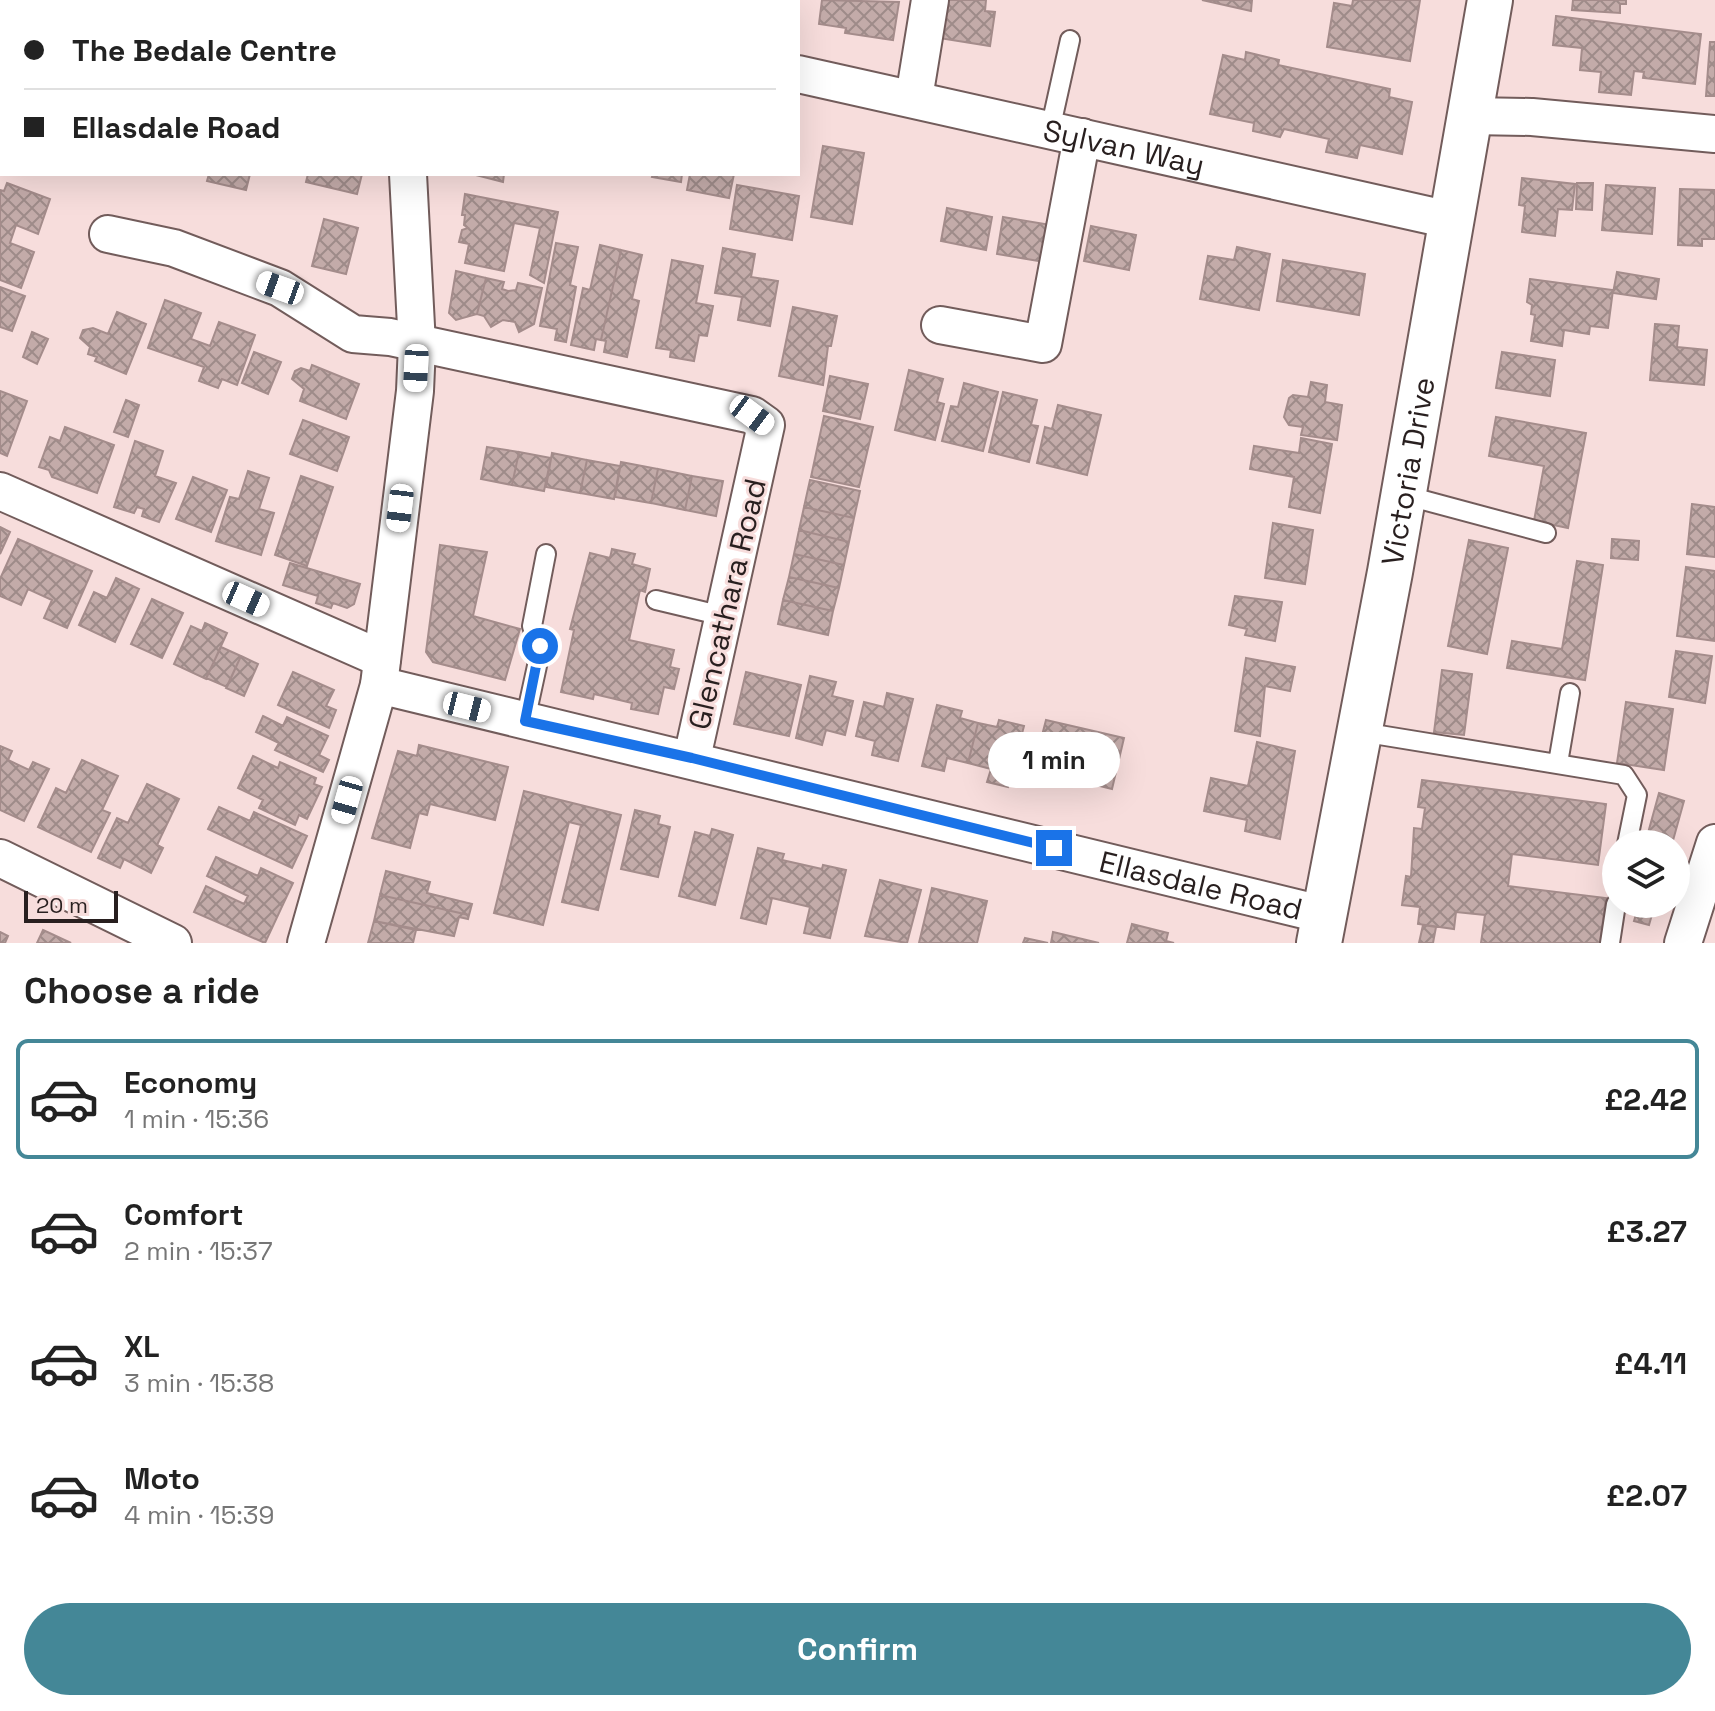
<!DOCTYPE html>
<html lang="en">
<head>
<meta charset="utf-8">
<style>
	:root { --surface:#fff; --page:#f2f2f2; --text:#222; --muted:#767676; --line:#e0e0e0; --accent:#448797 }
	body { margin:0; font-family:"Space Grotesk",sans-serif; background:var(--page); color:var(--text); height:100vh; display:flex; flex-direction:column; font-size:30px; white-space:nowrap }
	* { box-sizing:border-box; margin:0 }
	p { font-size:26px; color:var(--muted) }
	.icon { flex:none; width:44px; height:44px; fill:none; stroke:currentColor; stroke-width:2; stroke-linecap:round; stroke-linejoin:round }
	.map { position:relative; height:943px; overflow:hidden }
	.drawer { display:flex; flex-direction:column; background:var(--surface); flex:1 }
	.drawer>* { flex:none }
	.guide { position:absolute; left:0px; top:0px; width:800px; height:176px; box-shadow:0 8px 32px #0002; display:grid; align-content:center; height:176px; padding:0 24px; background:var(--surface) }
	.fabs { position:absolute; left:1602px; top:830px; display:grid; gap:16px }
	.fabs a { display:grid; place-items:center; width:88px; height:88px; border-radius:50%; background:var(--surface); box-shadow:0 8px 32px #0002; font-size:40px }
	.scale { position:absolute; left:24px; bottom:20px; width:94px; box-sizing:border-box; padding-left:8px; border:4px solid #281f1f; border-top:0; font-size:22px; line-height:28px; white-space:nowrap; color:#281f1f; -webkit-text-stroke:6px #f7dddc; paint-order:stroke }
	.end { position:absolute; width:36px; height:36px; margin:-18px; border:10px solid #1a73e8; background:#fff; box-shadow:0 0 0 4px #fff }
	.from { border-radius:50% }
	.bubble { position:absolute; height:56px; border-radius:28px; background:var(--surface); box-shadow:0 8px 32px #0002; font-size:26px; font-weight:700; line-height:56px; text-align:center }
	.car { position:absolute; width:24px; height:48px; margin:-24px -12px; border-radius:10px; box-shadow:0 0 6px 2px #0007; background:linear-gradient(#fff 24%,#345 0 40%,#fff 0 76%,#345 0 86%,#fff 0) }
	.guide b { display:flex; align-items:center; gap:28px; height:76px; font-size:30px }
	.guide b+b { border-top:2px solid var(--line) }
	.guide i { width:20px; height:20px; background:var(--text) }
	ul { padding:0; list-style:none }
	li { display:flex; align-items:center; gap:24px; height:120px; margin:0 16px 12px; padding:0 8px; border:4px solid transparent; border-radius:12px }
	li div { flex:1 }
	li b { display:block; font-size:30px }
	li em { font-style:normal; font-weight:700 }
	li.active { border-color:var(--accent) }
	li>.icon { width:72px; height:72px; stroke-width:1.5 }
	h2 { padding:0 24px; font-size:36px; line-height:96px }
	.cta { display:flex; gap:16px; margin-top:auto; padding:16px 24px }
	.cta a { flex:1; height:92px; border-radius:48px; background:var(--accent); color:#fff; font-size:32px; font-weight:700; line-height:92px; text-align:center }
	.map>svg:first-child { display:block }
	.building { fill:url(#building-cross-hatch); stroke:#a48c8b; stroke-width:2 }
	.lines { fill:none; stroke-linecap:round; stroke-linejoin:round }
	.service-casing { stroke:#725c5b; stroke-width:22 }
	.minor-casing { stroke:#725c5b; stroke-width:40 }
	.tertiary-casing { stroke:#725c5b; stroke-width:48 }
	.service { stroke:#fff; stroke-width:18 }
	.minor { stroke:#fff; stroke-width:36 }
	.tertiary { stroke:#fff; stroke-width:44 }
	.route { stroke:#1a73e8; stroke-width:10 }
	.labels { text-anchor:middle; dominant-baseline:central; stroke-width:6; stroke-linejoin:round; paint-order:stroke }
	.street-label { font-size:30px; fill:#281f1f; stroke:#f7dddc }
</style>
</head>
<body>
<div class="map">
<svg width="1715" height="943" viewBox="0 0 1715 943">
	<defs>
		<pattern id="building-cross-hatch" width="8" height="8" patternUnits="userSpaceOnUse" patternTransform="scale(2)"><rect width="8" height="8" fill="#c3aba9"/><path d="M0 0l8 8M0 8l8-8" fill="none" stroke="#9e8b89"/></pattern>
	</defs>
	<rect width="100%" height="100%" fill="#f7dddc"/>
	<!-- building -->
	<path class="building" d="M91 0H135L134 2Z
		M186 0H227L185 2Z
		M246 0H291L246 2Z
		M311 0H373L383 2H310Z
		M822 0 899 2 893 40 845 33 846 28 819 24Z
		M945 0H986L985 11 995 12 990 46 939 38Z
		M1202 0H1252L1251 11Z
		M1353 0H1420L1410 61 1327 47 1334 3 1352 6Z
		M1573 0H1626V4H1620V13L1572 10Z
		M1556 16 1701 34 1695 84 1643 78 1644 72 1634 71 1631 95 1599 92 1601 72 1580 70 1582 48 1553 45Z
		M1710 42H1715V96H1706Z
		M1246 52 1279 60 1278 65 1390 89 1389 97 1412 102 1402 154 1360 145 1357 158 1326 152 1329 139 1284 129 1280 137 1253 131 1254 123 1210 114 1223 55 1245 60Z
		M0 68H2V109L0 108Z
		M823 146 864 153 852 224 811 217Z
		M209 174H250L246 190 207 181Z
		M308 174H362L357 194 306 182Z
		M472 174H504L503 182Z
		M653 174H682L681 182 652 177Z
		M690 174H734L729 198 687 190Z
		M1522 178 1575 184 1572 210 1558 209 1555 236 1522 232 1525 206 1519 205Z
		M7 183 50 199 38 234 16 225 10 243 34 252 21 288 0 280V190L4 191Z
		M1577 183H1593L1592 210 1576 209Z
		M737 185 799 196 792 240 730 229Z
		M1606 185 1655 188 1652 234 1602 230Z
		M1680 189 1715 190V239H1702V246L1678 245Z
		M465 194 558 212 544 283 530 275 540 228 514 223 504 271 465 263 469 244 459 242 462 230 468 228 464 225 465 215H462Z
		M947 208 992 217 986 250 941 241Z
		M1003 217 1057 226 1051 263 997 254Z
		M324 219 358 228 346 274 312 266Z
		M1091 226 1136 235 1129 270 1084 261Z
		M556 243 578 247 570 285 576 287 566 342 555 340 557 329 540 326Z
		M600 245 621 250 601 340 596 339 594 350 571 345 583 288 590 290Z
		M1237 247 1270 254 1259 310 1200 299 1208 256 1234 260Z
		M723 248 755 254 751 277 778 281 770 326 738 320 742 297 715 293Z
		M621 250 642 255 632 299 639 301 627 357 604 352 606 341 601 340Z
		M672 260 703 266 696 303 713 306 707 336 699 335 694 361 670 357 671 350 656 348Z
		M1283 260 1365 274 1359 315 1277 301Z
		M456 271 486 278 477 314 456 320 449 313Z
		M1617 272 1659 279 1656 299 1613 293Z
		M486 278 504 282 502 289 508 291 516 290 518 283 542 288 534 324 519 332 515 322 503 320 491 327 484 316 477 314Z
		M1530 279 1613 290 1608 328 1590 326 1589 334 1564 330 1562 346 1531 341 1535 315 1531 314 1532 305 1527 302Z
		M0 287 25 296 12 331 0 327Z
		M165 300 201 313 191 339 210 346 219 322 255 335 237 385 222 379 218 388 199 381 204 367 148 348Z
		M793 307 837 316 831 346H828L823 385 779 376Z
		M117 312 146 324 126 374 95 361 97 357 88 354 90 347 80 338 83 330 93 328 108 334Z
		M1655 324 1679 326 1677 347 1707 350 1704 385 1650 380Z
		M32 332 48 339 37 364 23 357Z
		M254 352 281 362 268 394 242 383Z
		M1502 352 1555 360 1550 396 1496 388Z
		M312 365 359 384 346 419 300 401 304 389 292 379 295 371 301 368 310 371Z
		M909 370 943 379 937 402 944 404 935 440 895 430Z
		M830 376 868 384 860 419 823 411Z
		M1311 382 1327 385 1325 402 1342 405 1337 440 1301 435 1303 427 1289 425 1284 417 1289 398 1293 395 1308 397Z
		M964 383 998 392 983 451 942 441 951 406 958 407Z
		M0 391 27 401 7 456 0 453Z
		M1003 392 1037 400 1031 425 1038 426 1029 462 989 452Z
		M126 400 139 405 128 437 114 432Z
		M1058 405 1101 415 1087 475 1037 463 1045 427 1052 429Z
		M824 416 873 427 859 487 811 477Z
		M1496 417 1586 433 1568 528 1534 521 1544 466 1489 456Z
		M303 420 349 437 337 471 290 454Z
		M65 427 114 445 97 493 52 477 49 470 39 467 50 437 60 441Z
		M1301 438 1332 444 1320 513 1289 507 1294 477 1250 469 1254 446 1299 453Z
		M135 441 163 451 155 476 176 483 159 522 142 516 144 509 137 507 134 513 114 507Z
		M487 447 519 452 512 485 481 479Z
		M519 452 551 458 544 491 512 485Z
		M552 453 587 460 580 493 546 487Z
		M587 460 620 466 614 499 580 493Z
		M621 462 658 469 651 503 615 497Z
		M658 469 692 476 685 510 651 503Z
		M248 471 269 478 259 509 274 513 261 555 216 541 230 497 239 499Z
		M301 476 333 487 307 566 275 555Z
		M692 476 723 481 716 516 685 510Z
		M193 477 227 490 211 532 176 519Z
		M810 480 860 491 854 518 804 507Z
		M1692 504 1715 507V557L1687 554Z
		M804 507 854 518 849 542 799 530Z
		M1273 523 1313 530 1305 584 1265 578Z
		M0 527 10 532 0 554Z
		M799 530 849 542 844 565 794 554Z
		M18 539 92 571 67 628 44 618 52 600 28 589 21 605 0 596V579Z
		M1612 539 1639 541 1638 560 1611 558Z
		M1469 540 1508 548 1487 654 1448 646Z
		M440 545 487 552 473 616 520 629 505 680 433 662 426 652Z
		M612 549 635 554 632 564 650 569 645 592 640 590 629 640 674 650 670 667 679 669 674 689 664 687 658 714 631 709 632 703 594 694 593 699 561 692 574 630 570 629 590 553 610 558Z
		M794 554 844 565 839 588 789 577Z
		M1577 561 1603 565 1585 680 1507 668 1512 641 1562 649Z
		M290 563 360 584 354 604 347 608 333 603 331 608 316 603 318 596 283 585Z
		M1686 567 1715 571V641L1677 636Z
		M789 577 839 588 833 611 783 600Z
		M116 578 139 589 115 642 79 625 94 592 107 598Z
		M1235 596 1282 602 1275 641 1245 635 1247 629 1229 625Z
		M152 599 183 613 162 658 131 644Z
		M783 600 833 611 828 635 778 624Z
		M205 623 227 633 206 679 174 664 191 626 202 631Z
		M221 647 241 656 227 687 206 678Z
		M1676 651 1712 656 1705 703 1669 697Z
		M241 656 258 664 244 696 226 688Z
		M1246 658 1295 667 1290 691 1265 686 1260 736 1235 731Z
		M1442 670 1472 674 1464 735 1434 732Z
		M293 672 334 690 326 706 336 710 329 728 278 705Z
		M746 672 801 685 789 736 734 724Z
		M810 676 836 682 832 696 853 701 845 735 826 730 822 745 796 738Z
		M887 693 913 699 898 761 872 755 875 741 856 736 864 702 884 707Z
		M1626 702 1673 709 1664 770 1617 763Z
		M937 705 962 711 960 718 978 723 968 763 947 758 944 771 922 766Z
		M263 716 283 726 287 717 328 736 319 755 329 760 323 772 275 750 279 743 256 732Z
		M999 720 1024 726 1008 787 987 782 991 769 968 763 978 723 997 727Z
		M1046 720 1124 738 1112 789 1084 782 1088 766 1037 755Z
		M1257 742 1295 751 1280 839 1245 831 1247 820 1204 811 1211 778 1248 786Z
		M419 745 508 767 495 820 430 804 427 815 419 813 410 848 372 838 398 751 417 756Z
		M0 746 12 751 8 760 29 770 33 762 49 769 24 821 0 810Z
		M253 756 278 768 280 762 316 778 314 784 322 787 307 819 299 815 295 825 259 808 263 800 238 788Z
		M82 760 118 776 102 810 110 813 91 852 38 827 56 788 66 793Z
		M1422 780 1606 804 1598 865 1512 854 1508 886 1606 898 1600 943H1481L1485 915 1456 912 1454 929 1418 924 1420 907 1402 905 1406 876 1411 877 1414 828 1422 829 1425 808 1418 807Z
		M147 784 179 799 157 845 163 848 151 873 124 859 120 868 98 858 117 818 128 823Z
		M524 791 621 815 598 910 562 902 581 825 569 822 543 925 494 913Z
		M1659 793 1684 801 1672 844H1645Z
		M219 807 250 821 254 812 307 836 292 868 208 829Z
		M635 810 660 816 658 824 670 827 658 877 621 869Z
		M712 829 733 835 715 905 679 896 695 832 710 836Z
		M758 848 784 854 782 860 822 869 823 865 846 870 830 938 804 933 810 907 772 898 766 924 741 918Z
		M216 857 258 876 261 868 293 883 265 943 194 912 206 886 244 904 248 896 207 876Z
		M386 871 430 882 427 893 472 904 469 915 380 895Z
		M880 880 921 890 907 943 865 936Z
		M932 888 987 901 977 943H919Z
		M380 895 469 915 468 919 459 917 454 936 374 921Z
		M1639 904H1655L1649 925 1634 921Z
		M374 921 416 930 413 943H368Z
		M1132 924 1168 933 1166 941 1174 943H1127Z
		M1423 925 1436 927 1433 943H1419Z
		M43 930 71 943H37Z
		M0 932 8 936 5 943H0Z
		M1053 932 1099 943H1051Z
		M1025 938 1048 943H1023Z"/>
	<g class="lines">
		<defs>
			<path id="service" d="M644 2V0
				M1050 130 1070 40
				M1404 495 1546 533
				M656 600 723 616
				M525 721 540 652 532 626 546 554
				M1361 732 1624 775 1637 795 1627 844
				M1558 763 1570 693
				M1610 943 1616 904"/>
			<g id="minor">
				<path d="M439 2H449"/>
				<path d="M0 19H2"/>
				<path id="s1" d="M798 74 1450 220"/>
				<path d="M914 98 930 0"/>
				<path d="M1470 116 1532 117 1715 134"/>
				<path d="M108 234 174 248 280 288 353 334 390 337 752 415 766 425 692 758"/>
				<path d="M940 325 1043 344 1082 137"/>
				<path d="M0 491 382 659"/>
				<path id="s2" d="M379 685 1325 915"/>
				<path d="M0 858 173 943"/>
				<path d="M306 943 379 685 415 391 417 345 408 174"/>
				<path d="M1683 943 1715 843"/>
			</g>
			<g id="tertiary">
				<path id="s3" d="M1319 943 1390 572 1490 0"/>
			</g>
		</defs>
		<!-- service casing -->
		<use href="#service" class="service-casing"/>
		<!-- minor casing -->
		<use href="#minor" class="minor-casing"/>
		<!-- tertiary casing -->
		<use href="#tertiary" class="tertiary-casing"/>
		<!-- service -->
		<use href="#service" class="service"/>
		<!-- minor -->
		<use href="#minor" class="minor"/>
		<!-- tertiary -->
		<use href="#tertiary" class="tertiary"/>
	</g>
	<g class="lines">
		<!-- route -->
		<path class="route" d="M540 646 525 721 692 758 1054 848"/>
	</g>
	<g class="labels">
		<!-- street labels -->
		<g class="street-label">
			<text stroke="none"><textPath href="#s1" startOffset="334">Sylvan Way</textPath></text>
			<text stroke="none"><textPath href="#s3" startOffset="480">Victoria Drive</textPath></text>
			<text transform="translate(727 604) rotate(-77)">Glencathara Road</text>
			<text stroke="none"><textPath href="#s2" startOffset="846">Ellasdale Road</textPath></text>
		</g>
	</g>
</svg>
<div class="fabs">
<a><svg class="icon" aria-label="layers" viewBox="0 0 24 24"><path d="M12 4l9 5-9 5-9-5zM3 14l9 5 9-5"/></svg></a>
</div>
<div class="scale">20 m</div>
<i class="end from" style="left:540px;top:646px"></i>
<i class="end" style="left:1054px;top:848px"></i>
<div class="bubble" style="left:988px;top:732px;width:132px">1 min</div>
<i class="car" style="left:280px;top:288px;rotate:290deg"></i>
<i class="car" style="left:416px;top:368px;rotate:183deg"></i>
<i class="car" style="left:752px;top:415px;rotate:127deg"></i>
<i class="car" style="left:400px;top:508px;rotate:187deg"></i>
<i class="car" style="left:246px;top:599px;rotate:114deg"></i>
<i class="car" style="left:467px;top:707px;rotate:104deg"></i>
<i class="car" style="left:347px;top:800px;rotate:196deg"></i>
<div class="guide">
<b><i class="from"></i>The Bedale Centre</b>
<b><i></i>Ellasdale Road</b>
</div>
</div>
<section class="drawer">
<h2>Choose a ride</h2>
<ul>
<li class="active"><svg class="icon" aria-label="car" viewBox="0 0 24 24"><path d="M5 17H2v-5l4-1 3-4h7l3 4 3 1v5h-3M9 17h6M6 11h13"/><circle cx="7" cy="17" r="2"/><circle cx="17" cy="17" r="2"/></svg><div><b>Economy</b><p>1 min · 15:36</p></div><em>£2.42</em></li>
<li><svg class="icon" aria-label="car" viewBox="0 0 24 24"><path d="M5 17H2v-5l4-1 3-4h7l3 4 3 1v5h-3M9 17h6M6 11h13"/><circle cx="7" cy="17" r="2"/><circle cx="17" cy="17" r="2"/></svg><div><b>Comfort</b><p>2 min · 15:37</p></div><em>£3.27</em></li>
<li><svg class="icon" aria-label="car" viewBox="0 0 24 24"><path d="M5 17H2v-5l4-1 3-4h7l3 4 3 1v5h-3M9 17h6M6 11h13"/><circle cx="7" cy="17" r="2"/><circle cx="17" cy="17" r="2"/></svg><div><b>XL</b><p>3 min · 15:38</p></div><em>£4.11</em></li>
<li><svg class="icon" aria-label="car" viewBox="0 0 24 24"><path d="M5 17H2v-5l4-1 3-4h7l3 4 3 1v5h-3M9 17h6M6 11h13"/><circle cx="7" cy="17" r="2"/><circle cx="17" cy="17" r="2"/></svg><div><b>Moto</b><p>4 min · 15:39</p></div><em>£2.07</em></li>
</ul>
<div class="cta"><a>Confirm</a></div>
</section>
</body>
</html>
